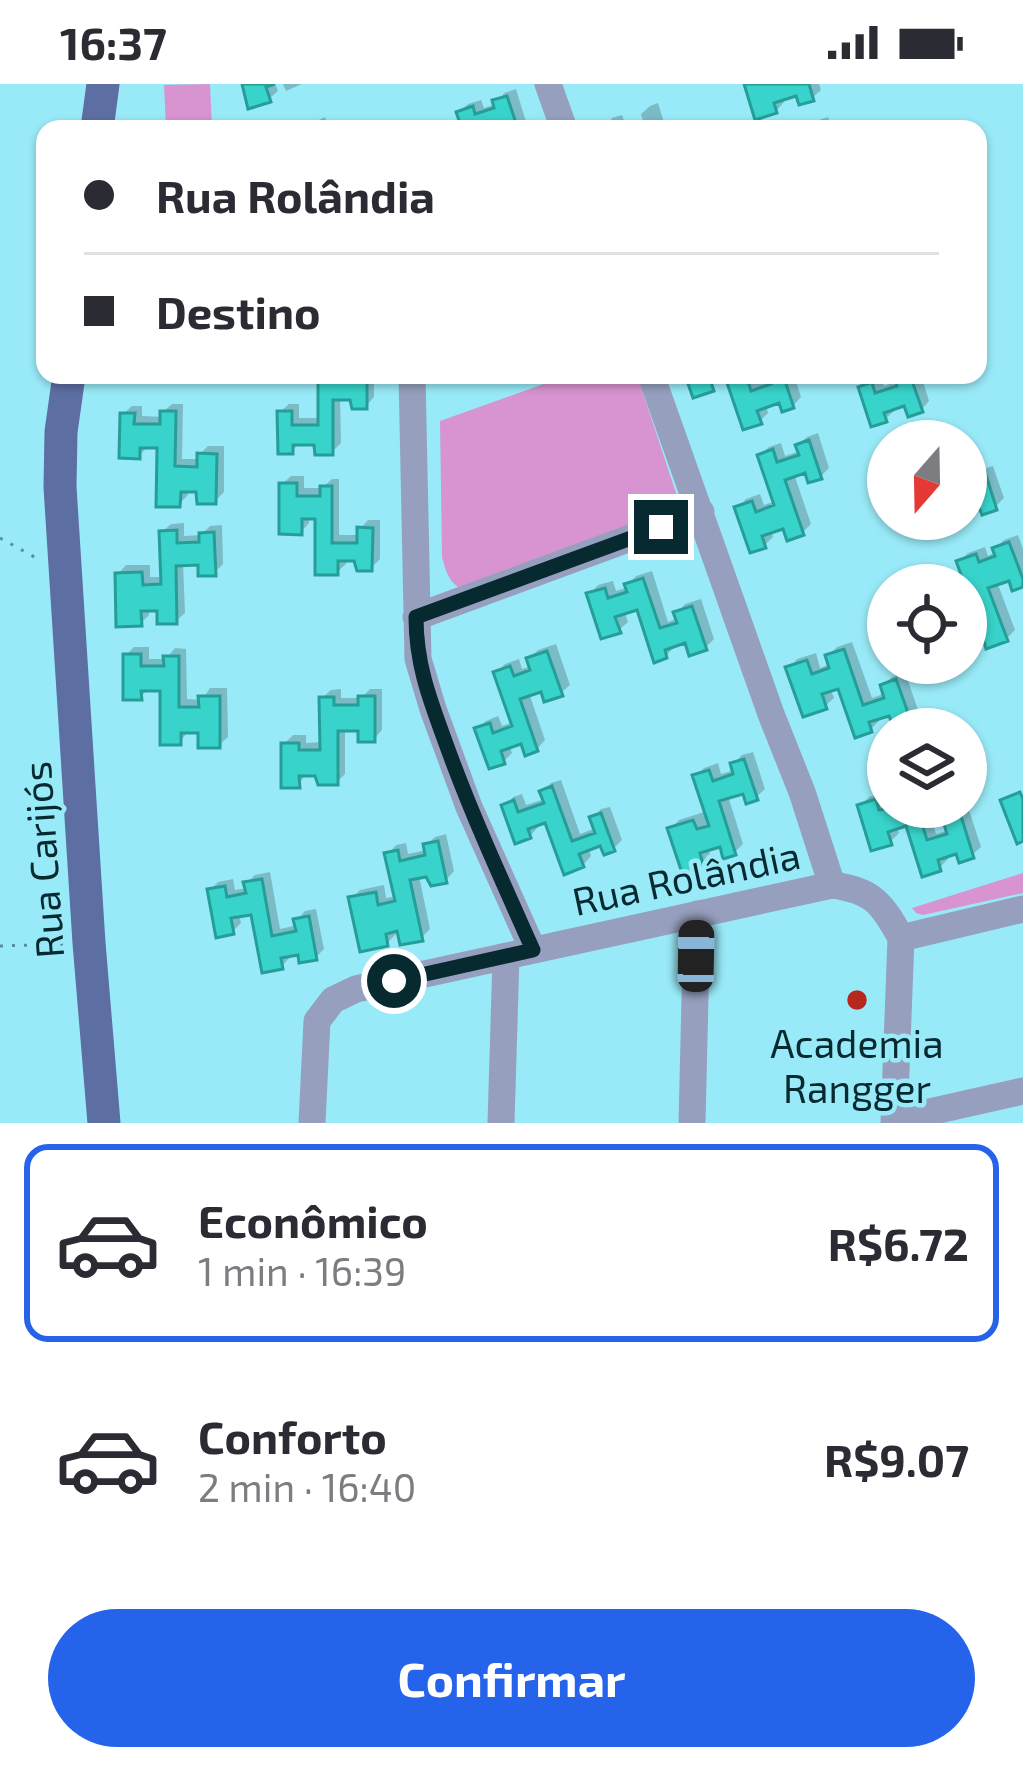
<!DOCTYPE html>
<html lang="pt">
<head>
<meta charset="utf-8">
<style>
	:root { --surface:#fff; --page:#f7f7f7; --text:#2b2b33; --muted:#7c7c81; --line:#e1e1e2; --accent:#2563eb }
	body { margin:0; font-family:"Exo 2",sans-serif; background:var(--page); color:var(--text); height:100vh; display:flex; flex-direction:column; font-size:45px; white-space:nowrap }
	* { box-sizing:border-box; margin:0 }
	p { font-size:39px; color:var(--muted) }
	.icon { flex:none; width:66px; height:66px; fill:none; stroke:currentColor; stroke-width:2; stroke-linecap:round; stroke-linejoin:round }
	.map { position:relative; height:1039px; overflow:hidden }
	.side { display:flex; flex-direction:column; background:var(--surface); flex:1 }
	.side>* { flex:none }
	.top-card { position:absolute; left:36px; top:36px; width:951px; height:264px; border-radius:24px; box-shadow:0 3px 9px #0004; display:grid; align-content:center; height:264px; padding:0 48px; background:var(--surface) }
	.needle { width:78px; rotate:200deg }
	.buttons { position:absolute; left:867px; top:336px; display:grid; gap:24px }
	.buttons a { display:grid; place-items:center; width:120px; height:120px; border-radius:50%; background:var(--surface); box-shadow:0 3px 9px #0004; font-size:60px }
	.end { position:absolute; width:54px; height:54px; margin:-27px; border:15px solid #062a30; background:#fff; box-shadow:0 0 0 6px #fff }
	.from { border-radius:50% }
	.car { position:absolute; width:36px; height:72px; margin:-36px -18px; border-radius:15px; box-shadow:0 0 9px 3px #0007; background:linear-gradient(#222 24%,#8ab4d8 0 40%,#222 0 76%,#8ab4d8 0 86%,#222 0) }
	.top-card b { display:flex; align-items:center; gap:42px; height:114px; font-size:45px }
	.top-card b+b { border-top:3px solid var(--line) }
	.top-card i { width:30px; height:30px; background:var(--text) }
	ul { padding:21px 0 0; list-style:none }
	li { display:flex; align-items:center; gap:36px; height:198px; margin:0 24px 18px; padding:0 24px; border:6px solid transparent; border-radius:24px }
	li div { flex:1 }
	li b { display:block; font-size:45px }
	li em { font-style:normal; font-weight:700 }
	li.on { border-color:var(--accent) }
	li>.icon { width:108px; height:108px; stroke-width:1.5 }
	.cta { display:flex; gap:24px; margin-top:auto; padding:24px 48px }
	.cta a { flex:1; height:138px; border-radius:72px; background:var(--accent); color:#fff; font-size:48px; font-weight:700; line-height:138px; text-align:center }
	.status { display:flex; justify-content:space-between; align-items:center; height:84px; padding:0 60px; background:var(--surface); direction:ltr }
	.status svg { height:33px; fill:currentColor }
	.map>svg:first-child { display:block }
	.green { fill:#d794d1 }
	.shadow { fill:#0003 }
	.building { fill:#38d3ca; stroke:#269e98; stroke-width:3 }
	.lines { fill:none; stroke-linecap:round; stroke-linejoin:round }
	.path { stroke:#55919c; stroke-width:3; stroke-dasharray:3 9; stroke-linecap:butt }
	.minor { stroke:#96a0be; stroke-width:27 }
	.major { stroke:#5d6ea3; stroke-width:33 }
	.route { stroke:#062a30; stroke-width:15 }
	.poi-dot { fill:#b6281d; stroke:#99eaf8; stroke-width:4.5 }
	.labels { text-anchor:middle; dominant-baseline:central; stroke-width:9; stroke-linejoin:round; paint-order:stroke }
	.street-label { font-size:39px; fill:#062a30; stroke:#99eaf8 }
	.poi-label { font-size:39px; fill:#062a30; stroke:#99eaf8 }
</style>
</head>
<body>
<div class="status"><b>16:37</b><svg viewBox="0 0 49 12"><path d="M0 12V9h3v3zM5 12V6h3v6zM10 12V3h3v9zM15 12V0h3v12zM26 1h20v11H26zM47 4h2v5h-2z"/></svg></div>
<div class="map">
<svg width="1023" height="1039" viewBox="0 0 1023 1039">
	<rect width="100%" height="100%" fill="#99eaf8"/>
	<!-- green -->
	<path class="green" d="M210 0 212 45H166L164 1Z
		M569 291H637L680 421 463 506C449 499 446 488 442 473L440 337Z
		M1023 789V809L923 831 916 829 912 824Z"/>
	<!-- shadow -->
	<path class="shadow" d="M245 0H275L278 7 269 15Z
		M283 0H302L286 7Z
		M747 0H819L821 6 812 14 798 9 783 13 784 18 776 27Z
		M516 5 527 41 523 45H465L459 28 468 20 481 16 484 24 496 20 504 9Z
		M658 19 666 45H605L612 34 622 31 626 42 643 37 641 30 650 22Z
		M325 33 329 45H311L319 36Z
		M828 33 832 45H809L816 37Z
		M321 291H374V313L366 322 353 313H340L341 359 332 368 317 358H301L292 367 280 328 289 320H299V334H321Z
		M728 291H757L760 300 773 296 771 291H794L801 313 793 322 781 315 766 320 768 329 760 337Z
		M896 291H921L929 317 921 326 905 318 892 323 894 327 885 335 861 304 870 295 880 292 884 302 898 297Z
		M172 320H183L182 375H200V370L208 362H224V408L215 417 199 405H188V411L179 420 160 361H149L139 372 123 330 132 322H142V332L163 333V328Z
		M818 349 829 384 821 392 806 386 794 390 811 440 802 449 785 441 771 446 773 453 765 461 738 424 746 415 760 410 764 421 776 417 760 371 769 363 781 359 785 372 800 367 798 361 807 353Z
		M944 349 947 357H927L930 354Z
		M993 382 1004 414 995 423H970L972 428 966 434V399L973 397 972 394 980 386Z
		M291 392H304V404H322L332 395H339V451H360V445L368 436H380V475L371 484 356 474H346V480L337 488 318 432H309V439L301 448 282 400Z
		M945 435H965L947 442Z
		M184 439V452L201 451 210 442 222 441 223 480 214 489 201 478 183 479 185 529 176 537 160 524H149V531L141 539 118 490 126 481H150V493H164L162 448 171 440Z
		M1018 451 1023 465V500L1011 493 997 498 1015 546 1006 555 984 550 975 553 977 558 966 567V522L968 527 976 524 959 478 968 469 985 463 988 472 996 468 995 465 1004 456Z
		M652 487 668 538 678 534 677 529 685 520 701 515 714 555 705 564 687 555 673 560 674 563 666 572 638 523 624 527 628 538 619 546 590 510 598 501 613 497 616 507 628 503V501L636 492Z
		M852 558 872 614 886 609 883 601 892 593 905 588 919 629 910 637 891 628 878 632 879 637 871 645 840 601 830 604 834 614 825 622 789 584 797 575 816 569 820 584 831 580 828 572 837 563Z
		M556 560 570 601 561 609 542 604 529 609 545 656 537 665 523 656 509 661 512 669 504 677 477 645 486 637 498 632 502 642 514 638 496 589 505 580 519 575 522 585 532 582 529 575 538 566Z
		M134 563H149V575H166L175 564 186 565 187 615 202 616 210 604H227L228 653 219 661 201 646H189L180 658 163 604H150L140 613 126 571Z
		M341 605V614H361L370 605H382V646L374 655 361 644H345V690L337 698 318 689H307L298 701 284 660 293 651H306V659L323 658 322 614 331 606Z
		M753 668 765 705 756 713 745 706 728 712 743 760 735 768 722 760 708 764 712 777 704 786 671 745 679 736 707 727 696 692 704 684 718 679 721 690 735 686 733 680 742 671Z
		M561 696 580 750 596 744 593 734 601 725 610 723 622 756 613 765 602 758 588 763 591 772 583 781 547 735 536 738 538 743 530 752 505 722 513 713 522 710 526 721 545 715 543 708 551 699Z
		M884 708 888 723H928L936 750 949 746 947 738 955 730 969 726 981 763 972 771 958 767 946 770 948 775 939 784 908 739 897 742 899 749 890 758 860 722 869 713Z
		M446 750 454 787 446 796 427 790 419 792 430 845 421 854 400 846 387 859 352 814 360 806 384 801 386 814 397 812 388 770 396 761 406 759 408 770 427 766 426 761 435 753Z
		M270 788 280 845 298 841 297 836 305 827 316 825 324 865 315 874 300 868 290 870V873L282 882 254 827 239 830 241 839 233 847 210 806 218 798 233 795 235 806 248 804 247 799 255 791Z"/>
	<!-- building -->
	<path class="building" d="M242 0H275L266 3 271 18 248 25Z
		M744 0H809L814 17 799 21 796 12 774 19 777 29 755 36Z
		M507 12 518 45H462L456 28 473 22 475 30 494 24 492 16Z
		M318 291H329V296H354V291H367V325H352L350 316H333V371H315L314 361H293V370H278L277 327H292V341H318Z
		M685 291H746L751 307 771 300 768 291H783L794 324 782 328 779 319 757 327 762 340 743 346 725 293 711 298 714 307 693 314Z
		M893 291H910L923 328 908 333 904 322 884 329 887 338 871 343 858 303 872 298 875 309 897 302Z
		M160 327H176L175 382 197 383V369L217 370 216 420H197L196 408H181L180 423H156L157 364H140V375L119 374 120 329H135L134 340H160Z
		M809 356 822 395 808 399 805 389 785 396 804 451 787 457 783 445 762 452 766 464 750 469 734 423 752 417 756 428 774 421 757 371 773 365 777 378 799 371 795 361Z
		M985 388 997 426 982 431 979 423 966 427V403L971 401 968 393Z
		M279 399H297V412H320V402H332V459H357V443L373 444 372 487H357L354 477H338V491H315V435H302V451L279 450Z
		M177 446V459L199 458V449L214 448 216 492H198V481L176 482 177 540H157V527H141L142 542 116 543 115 489 142 488 143 501 161 500 159 447Z
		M1009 458 1023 495V503L1012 507 1009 497 988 504 1008 557 986 565 983 554 966 560 970 569 966 570V532L975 529 956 477 976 470 979 478 995 472 992 464Z
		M643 494 660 544 677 539 673 528 692 522 707 566 689 572 685 559 665 566 667 574 654 579 637 526 615 533 621 549 601 555 586 509 605 504 608 514 627 508 624 500Z
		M844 565 863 621 884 614 880 601 896 595 912 640 894 645 889 632 869 638 872 648 855 654 838 605 822 610 827 625 803 633 785 583 807 576 812 590 829 584 825 571Z
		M547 567 563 612 544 618 541 608 520 615 538 667 525 672 521 660 501 667 505 680 489 685 474 644 490 639 493 649 512 642 493 588 510 582 514 592 530 586 526 574Z
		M123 570H141V582H164L163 572H179V623H199L198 612H220V664H198V649H181V661H160V607H141L142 616H123Z
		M358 612H375V658H358V647H338V701H318L315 692H299L300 704H281V659H299V666H320L319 613H334V621H358Z
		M744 675 758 716 746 720 743 710 719 717 736 771 723 775 720 763 700 769 705 788 684 795 667 744 693 736 697 745 709 742 692 691 709 686 713 697 733 690 730 679Z
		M552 702 572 757 595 749 589 733 601 729 615 767 604 771 600 762 579 770 584 783 564 791 545 739 528 745 531 754 515 760 501 721 514 716 518 728 544 719 539 707Z
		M1020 708 1023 715V757L1017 760 1000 716Z
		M876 715 879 726 917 723 927 756 947 750 943 737 961 732 974 774 959 779 956 770 938 776 941 787 922 793 906 742 888 748 892 761 871 767 857 721Z
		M438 757 447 799 431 802 426 793 410 796 423 857 400 861 397 847 386 850 388 862 360 868 348 813 376 808 378 821 395 817 384 769 398 766 400 777 425 771 423 760Z
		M262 795 272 852 296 847 293 835 309 832 317 876 299 879 298 871 281 874 283 885 262 889 251 831 231 834 234 850 216 854 207 805 225 802 227 813 246 809 243 798Z"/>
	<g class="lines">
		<!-- path -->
		<path class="path" d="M0 454 38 475
			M0 862 63 860"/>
		<!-- minor -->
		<path class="minor" d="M548 0 564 45
			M412 291 418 575 433 625 469 723 533 866
			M651 291 771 630 802 708 832 801
			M416 533 701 428
			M901 854 1023 825
			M894 1036 1023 1007
			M312 1039 317 937 333 916 356 905 832 801C872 806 882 819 901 854L894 1039
			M501 1039 506 873
			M692 1039 697 830"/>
		<!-- major -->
		<path class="major" d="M97 45 103 0
			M69 291 61 348 60 403 89 859 104 1039"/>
	</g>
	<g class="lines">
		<!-- route -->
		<path class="route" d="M394 897 533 866C504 801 474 736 449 668 432 621 416 584 416 533L661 443"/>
	</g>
	<!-- markers -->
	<circle class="poi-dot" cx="857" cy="916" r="12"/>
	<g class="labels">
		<!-- street labels -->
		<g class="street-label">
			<text transform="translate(42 776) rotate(-94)">Rua Carijós</text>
			<text transform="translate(686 793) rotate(-12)">Rua Rolândia</text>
		</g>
		<!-- poi labels -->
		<g class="poi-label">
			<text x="857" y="958">Academia<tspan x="857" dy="45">Rangger</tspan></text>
		</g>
	</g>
</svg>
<div class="buttons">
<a><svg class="needle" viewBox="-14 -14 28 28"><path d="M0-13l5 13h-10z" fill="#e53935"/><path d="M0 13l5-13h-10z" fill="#7c7c81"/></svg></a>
<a><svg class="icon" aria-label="locate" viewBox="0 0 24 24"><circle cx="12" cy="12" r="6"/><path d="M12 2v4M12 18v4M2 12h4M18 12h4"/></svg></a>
<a><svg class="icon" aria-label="layers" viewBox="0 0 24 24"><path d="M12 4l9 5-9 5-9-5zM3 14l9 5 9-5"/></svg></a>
</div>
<i class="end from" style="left:394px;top:897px"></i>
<i class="end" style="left:661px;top:443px"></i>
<i class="car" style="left:696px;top:872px;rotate:1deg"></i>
<div class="top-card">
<b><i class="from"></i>Rua Rolândia</b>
<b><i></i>Destino</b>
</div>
</div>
<section class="side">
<ul>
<li class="on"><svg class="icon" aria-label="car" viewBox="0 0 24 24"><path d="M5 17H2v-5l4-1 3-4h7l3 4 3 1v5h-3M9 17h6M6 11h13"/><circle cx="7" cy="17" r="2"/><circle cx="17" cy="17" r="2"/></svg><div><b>Econômico</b><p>1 min · 16:39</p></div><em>R$6.72</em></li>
<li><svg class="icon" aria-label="car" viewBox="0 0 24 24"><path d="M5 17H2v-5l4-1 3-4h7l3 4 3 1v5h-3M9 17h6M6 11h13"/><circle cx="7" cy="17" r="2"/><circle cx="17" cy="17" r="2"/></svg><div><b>Conforto</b><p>2 min · 16:40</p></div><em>R$9.07</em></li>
</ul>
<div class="cta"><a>Confirmar</a></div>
</section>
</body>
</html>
